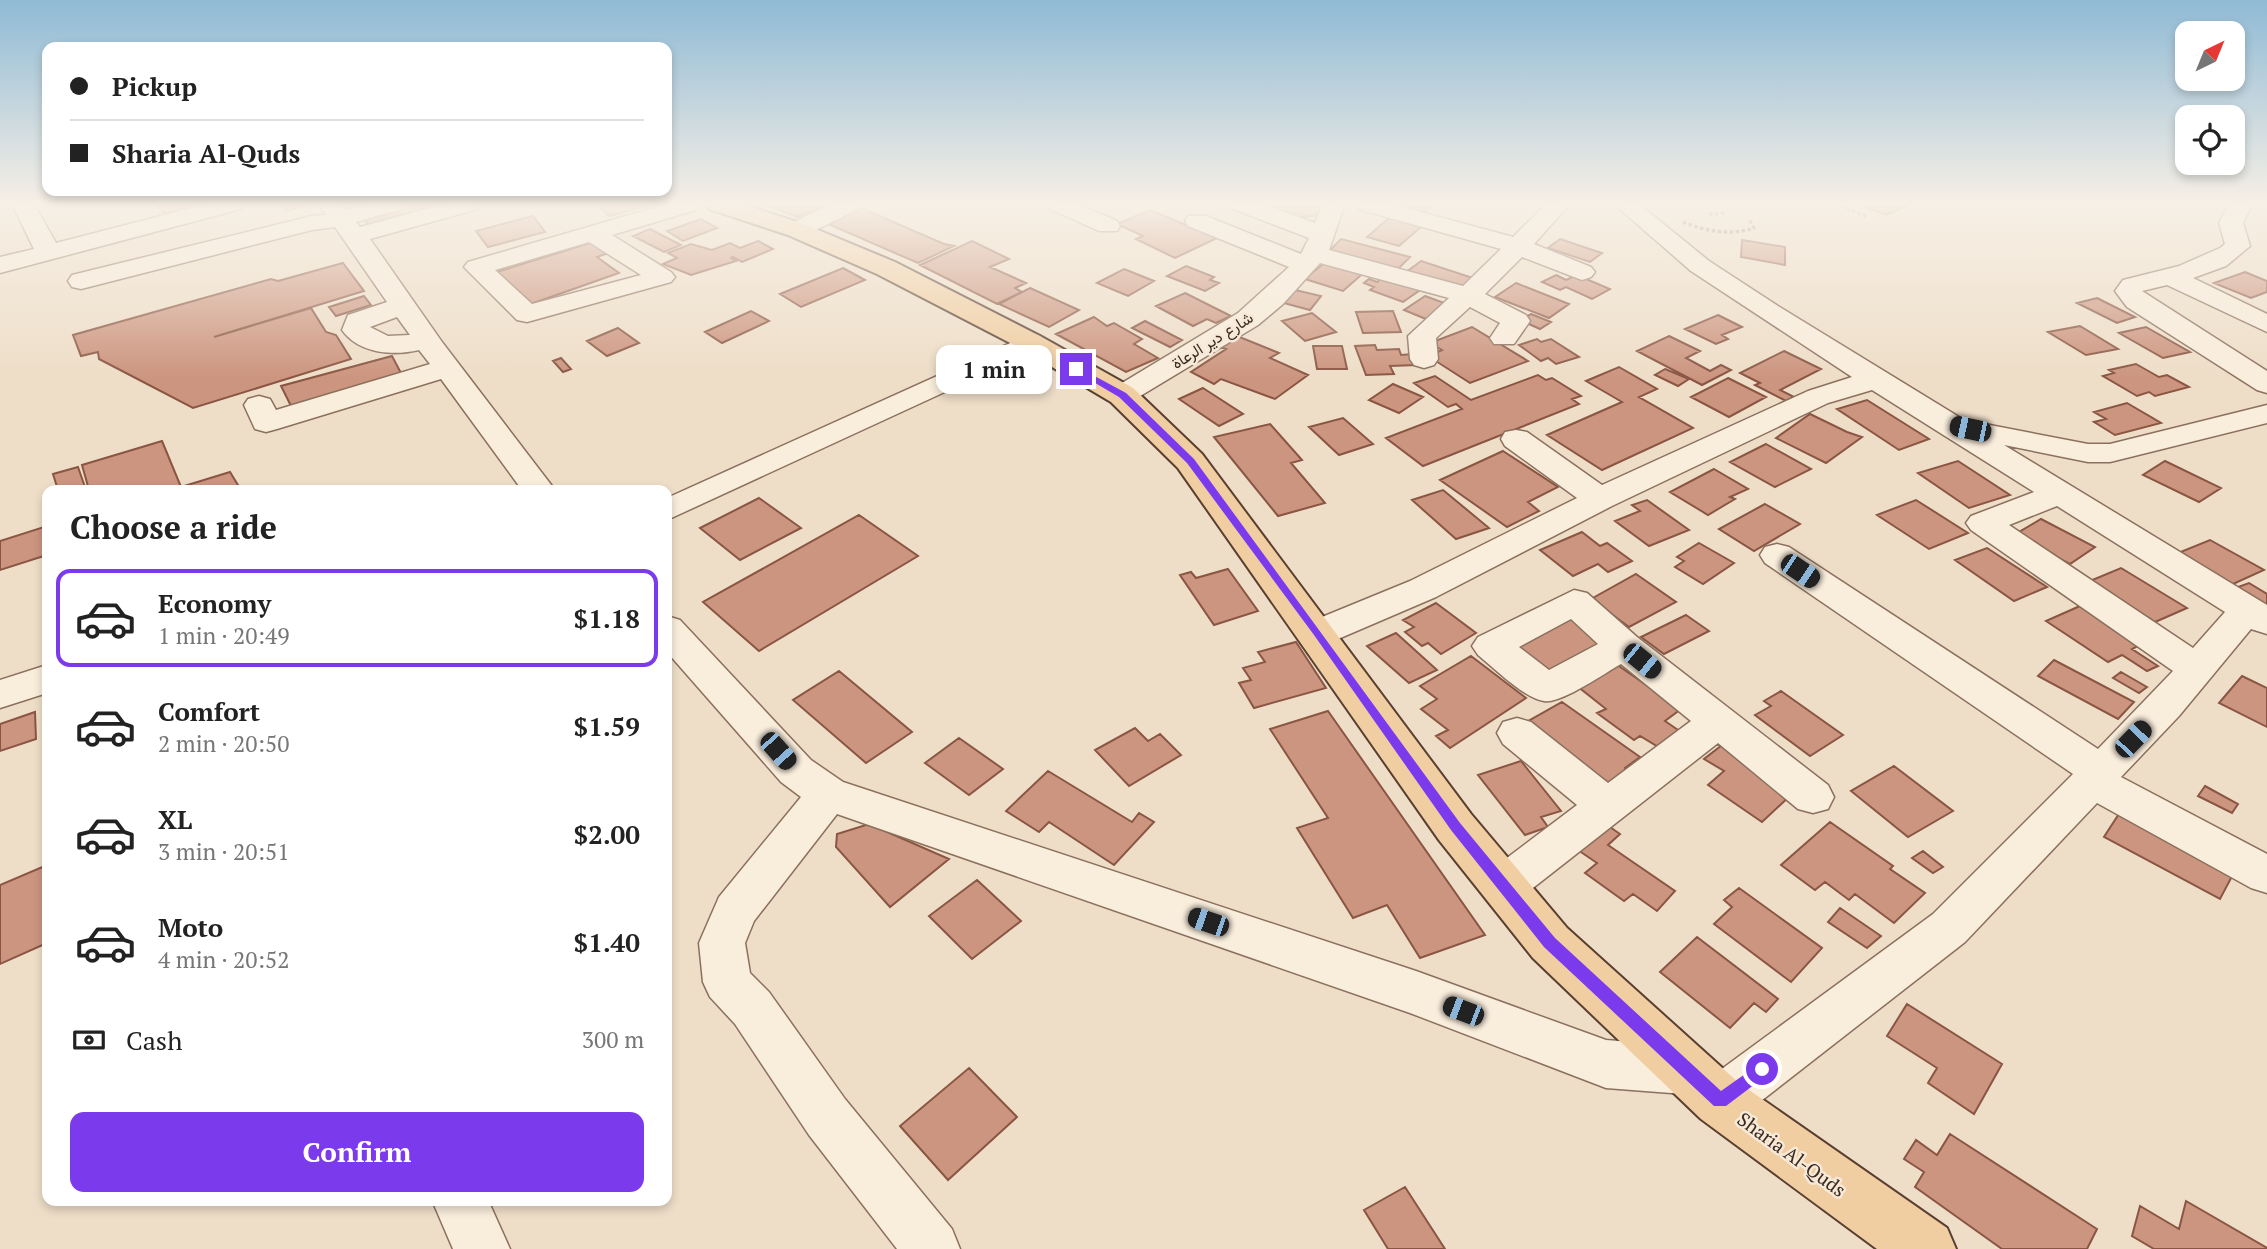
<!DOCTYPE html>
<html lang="en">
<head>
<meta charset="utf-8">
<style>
	:root { --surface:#fff; --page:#f2f2f2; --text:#222; --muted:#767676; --line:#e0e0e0; --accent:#7c3aed }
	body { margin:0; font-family:"PT Serif",Vazirmatn,serif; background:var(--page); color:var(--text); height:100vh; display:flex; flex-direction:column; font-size:26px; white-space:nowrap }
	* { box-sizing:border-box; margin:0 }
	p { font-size:23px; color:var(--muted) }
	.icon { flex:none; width:38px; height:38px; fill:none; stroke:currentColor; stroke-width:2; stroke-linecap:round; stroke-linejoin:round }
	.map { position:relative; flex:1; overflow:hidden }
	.drawer { position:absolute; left:42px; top:485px; width:630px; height:721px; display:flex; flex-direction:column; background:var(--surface); border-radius:14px; box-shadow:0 4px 10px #0003 }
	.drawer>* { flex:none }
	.banner { position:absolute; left:42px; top:42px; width:630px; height:154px; border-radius:14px; box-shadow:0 4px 10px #0003; display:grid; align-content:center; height:154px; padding:0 28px; background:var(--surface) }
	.needle { width:46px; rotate:43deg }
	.controls { position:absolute; left:2175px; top:21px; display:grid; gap:14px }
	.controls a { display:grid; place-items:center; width:70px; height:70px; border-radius:14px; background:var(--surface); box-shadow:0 4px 10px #0003; font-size:35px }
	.end { position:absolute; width:32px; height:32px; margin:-16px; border:9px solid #7c3aed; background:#fff; box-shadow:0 0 0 4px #fff }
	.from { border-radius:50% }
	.bubble { position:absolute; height:49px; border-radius:14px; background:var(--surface); box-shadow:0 4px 10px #0003; font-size:23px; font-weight:600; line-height:49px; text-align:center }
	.car { position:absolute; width:21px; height:42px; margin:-21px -10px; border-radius:9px; box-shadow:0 0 5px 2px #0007; background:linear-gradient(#222 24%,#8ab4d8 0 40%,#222 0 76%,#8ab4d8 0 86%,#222 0) }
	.banner b { display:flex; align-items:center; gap:24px; height:66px; font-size:26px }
	.banner b+b { border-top:2px solid var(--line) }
	.banner i { width:18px; height:18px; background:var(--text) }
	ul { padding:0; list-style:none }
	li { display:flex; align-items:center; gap:21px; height:98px; margin:0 14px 10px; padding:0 14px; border:4px solid transparent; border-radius:14px }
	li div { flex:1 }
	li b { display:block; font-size:26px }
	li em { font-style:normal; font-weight:600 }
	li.selected { border-color:var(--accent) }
	li>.icon { width:63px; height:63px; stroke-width:1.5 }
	h2 { padding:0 28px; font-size:32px; line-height:84px }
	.pay { display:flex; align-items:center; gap:18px; height:77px; padding:0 28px; font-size:26px }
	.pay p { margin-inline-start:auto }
	.primary-button { display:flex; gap:14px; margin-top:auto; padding:14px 28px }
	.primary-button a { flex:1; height:80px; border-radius:14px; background:var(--accent); color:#fff; font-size:28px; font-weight:600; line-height:80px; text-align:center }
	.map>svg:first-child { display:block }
	.building { fill:#cc957f; stroke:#8a5643; stroke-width:2 }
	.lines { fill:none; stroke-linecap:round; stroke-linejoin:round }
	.minor-casing { stroke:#8b705d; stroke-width:3 }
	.major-casing { stroke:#593f31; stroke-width:4 }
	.path { stroke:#8b705d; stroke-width:3.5; stroke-dasharray:3.5 2.5; stroke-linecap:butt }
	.minor { fill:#f9eddc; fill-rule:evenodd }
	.major { fill:#f0cea2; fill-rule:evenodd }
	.route { fill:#7c3aed }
	.labels { text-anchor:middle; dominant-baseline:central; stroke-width:5; stroke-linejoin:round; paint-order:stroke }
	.far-street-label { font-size:16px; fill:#3b2a21; stroke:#f6e9d8 }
	.street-label { font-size:19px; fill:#3b2a21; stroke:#f6e9d8 }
</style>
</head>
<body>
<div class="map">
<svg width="2267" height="1249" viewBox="0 0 2267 1249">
	<rect width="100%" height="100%" fill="#eedec8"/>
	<!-- building -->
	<path class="building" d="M161 204H201L165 214 156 205Z
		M278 204H311L288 211Z
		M412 204H446L447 208 371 228 362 217Z
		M597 204H654L609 216Z
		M762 204H826L798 217Z
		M1261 204H1323L1318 215 1295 218Z
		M1398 204H1436L1419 215 1394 206Z
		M1858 204H1904L1909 205 1886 215Z
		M861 208 944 244 954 246 918 263 826 223Z
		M1150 210 1217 238 1175 258 1136 239 1143 236 1117 224Z
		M533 216 545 232 488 247 476 231Z
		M1389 218 1421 227 1399 246 1367 237Z
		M701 219 717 228 683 241 667 231Z
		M650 229 681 245 664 252 633 236Z
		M1341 239 1410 257 1398 269 1329 251Z
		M1560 239 1602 253 1590 262 1548 248Z
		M1742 240 1785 247V265L1741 257Z
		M597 241 611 252 597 257 619 273 528 305 490 274Z
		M758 241 773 249 742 262 733 257 731 258 736 261 691 275 663 264 677 258 668 253 691 244 712 250 730 243 740 248Z
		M972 241 1009 259 990 267 1026 283 1015 288 1022 292 997 304 920 265Z
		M1329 259 1367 270 1343 291 1305 279Z
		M1421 261 1476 279 1460 291 1405 273Z
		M343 263 364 291 214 337 311 308 326 332 336 335 351 359 193 408 99 359 98 352 81 356 73 335 271 279 278 281Z
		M1186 266 1214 277 1210 280 1219 283 1205 291 1167 276Z
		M843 268 865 280 801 307 780 294Z
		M1124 269 1154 281 1128 296 1097 283Z
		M2245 272 2267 281V292L2251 298 2214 283Z
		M1386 275 1423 288 1403 302 1370 290 1374 287 1364 283 1369 279 1377 282Z
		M1556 275 1566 280 1577 275 1610 289 1592 299 1566 287 1560 290 1542 282Z
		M1516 283 1569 304 1549 318 1495 297Z
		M1030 288 1079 310 1049 327 999 304Z
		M1291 289 1321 296 1310 310 1280 302Z
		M1185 293 1231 316 1216 323 1207 319 1193 326 1156 306Z
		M364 296 371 305 336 316 329 307Z
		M1425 296 1447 304 1426 319 1404 310Z
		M2097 298 2135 317 2117 323 2077 303Z
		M751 311 769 321 722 343 705 332Z
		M1393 311 1401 332 1363 333 1356 312Z
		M1312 313 1336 332 1305 341 1282 321Z
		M1531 314 1551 322 1540 329 1520 320Z
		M1718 315 1742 327 1722 335 1728 339 1716 344 1685 329Z
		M1094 317 1107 326 1114 323 1142 339 1134 344 1158 358 1126 372 1056 334Z
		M1145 321 1182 340 1170 347 1132 328Z
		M2080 326 2118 349 2086 355 2048 332Z
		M1472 327 1528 361 1470 383 1428 356 1442 350 1430 343Z
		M2146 327 2190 352 2163 358 2119 333Z
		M618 328 639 343 607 356 587 341Z
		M1237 336 1279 353 1270 358 1308 375 1275 399 1221 379 1214 384 1191 372 1226 349 1219 347Z
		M1669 336 1700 351 1686 358 1710 371 1721 365 1731 370 1702 385 1637 351Z
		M1537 339 1541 342 1551 339 1579 357 1556 364 1548 358 1541 361 1519 345Z
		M1375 345 1377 350 1399 349 1401 355 1412 354 1417 365 1390 366 1394 374 1366 375 1355 346Z
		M1313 346H1342L1347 369H1317Z
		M1784 351 1821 369 1780 390 1794 397 1786 401 1755 385 1760 383 1740 373Z
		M392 356 403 377 293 410 281 386Z
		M561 358 571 369 563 372 553 361Z
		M2136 364 2159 377 2167 375 2189 387 2155 396 2149 392 2137 396 2103 376 2114 373 2109 370Z
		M1619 367 1657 389 1639 397 1693 428 1602 470 1547 435 1622 402 1586 381Z
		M1665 369 1689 379 1678 386 1655 375Z
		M1538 375 1546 380 1552 378 1581 396 1572 399 1579 404 1423 466 1386 438 1462 409 1456 404 1448 407 1414 383 1435 376 1471 400Z
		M1728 378 1766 397 1729 417 1691 397Z
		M1393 384 1423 397 1399 413 1369 400Z
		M1203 388 1243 414 1219 426 1179 399Z
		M1867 400 1929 439 1899 450 1837 409Z
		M2127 403 2161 423 2115 435 2094 422 2106 419 2094 412Z
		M1810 414 1847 432 1862 437 1826 463 1776 438Z
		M1343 418 1373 444 1339 455 1309 427Z
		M1270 424 1302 460 1291 463 1325 503 1278 516 1214 437Z
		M162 441 181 487 230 472 241 490H89L82 465Z
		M1766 444 1811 469 1775 487 1730 462Z
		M1503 451 1558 487 1528 502 1539 511 1507 527 1440 480Z
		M1958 461 2010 495 1969 508 1918 473Z
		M2165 461 2221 488 2199 502 2143 475Z
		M78 467 86 490H58L53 474Z
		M1714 469 1748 489 1730 497 1735 499 1708 515 1670 492Z
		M1443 490 1489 528 1456 539 1412 500Z
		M759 498 801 528 740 560 700 528Z
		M1647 500 1689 530 1649 546 1615 521 1640 511 1632 505Z
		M1916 500 1968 533 1929 549 1877 515Z
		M1765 504 1800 524 1754 551 1719 529Z
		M859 515 918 556 759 651 703 602Z
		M2041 519 2095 547 2070 564 2014 535Z
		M47 526V555L0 570V541Z
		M1582 532 1600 546 1607 543 1632 561 1608 572 1598 564 1573 576 1540 550Z
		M2210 540 2264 570 2222 589 2178 553Z
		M1699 543 1734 563 1703 584 1675 567 1684 561 1677 557Z
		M1987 548 2047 587 2014 601 1955 560Z
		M2121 568 2187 608 2155 622 2090 581Z
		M1228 569 1258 611 1214 625 1180 575 1191 572 1196 578Z
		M1636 574 1676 602 1629 627 1591 599Z
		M2249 583 2267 594V617L2227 591Z
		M1436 603 1476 633 1441 654 1428 643 1422 646 1405 632 1414 627 1403 620Z
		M2080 606 2140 645 2132 649 2158 666 2147 671 2122 655 2108 662 2046 621Z
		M1572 615 1606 643 1540 677 1500 647Z
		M1686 615 1709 631 1664 654 1641 637Z
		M1396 633 1437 670 1409 683 1367 646Z
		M1296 642 1326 688 1254 708 1239 683 1251 680 1243 668 1265 662 1258 652Z
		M1471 656 1526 698 1450 748 1436 736 1448 730 1421 709 1437 699 1420 686Z
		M2054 660 2134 702 2118 719 2038 676Z
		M1613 662 1681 709 1665 721 1681 732 1660 748 1640 736 1634 740 1597 713 1606 709 1577 686Z
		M839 671 912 732 866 763 793 700Z
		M2121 672 2147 687 2139 693 2113 678Z
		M2242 676 2267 688V727L2219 703Z
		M1781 691 1843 735 1810 756 1755 715 1771 706 1764 701Z
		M1562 702 1640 757 1625 768 1629 774 1612 786 1521 725Z
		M1328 711 1485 935 1420 958 1387 905 1353 918 1297 828 1328 818 1270 729Z
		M35 712 36 739 0 751V724Z
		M1135 728 1148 741 1160 734 1181 755 1129 786 1095 750Z
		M959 738 1003 769 969 795 925 763Z
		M1726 742 1792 794 1762 822 1708 785 1724 771 1704 759Z
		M1521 761 1561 811 1541 817 1548 827 1525 835 1478 775Z
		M1894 766 1953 811 1908 837 1851 791Z
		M1048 771 1132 822 1139 813 1154 822 1114 865 1049 822 1039 832 1006 811Z
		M2205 786 2238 804 2232 813 2198 796Z
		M2124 806 2238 865 2220 899 2104 837Z
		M1600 820 1620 834 1608 845 1675 891 1657 911 1633 894 1624 901 1585 873 1597 863 1572 846Z
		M1830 822 1893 866 1890 869 1925 893 1894 923 1855 894 1849 900 1825 882 1815 890 1781 865Z
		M869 824 949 859 890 907 836 847 837 834Z
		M1923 851 1943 867 1933 873 1912 858Z
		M47 865V943L0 964V885Z
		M977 880 1021 921 972 959 929 916Z
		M1739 888 1822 948 1791 982 1714 924 1732 907 1724 900Z
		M1840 908 1881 936 1867 948 1828 922Z
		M1697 937 1778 999 1766 1012 1754 1003 1730 1028 1660 972Z
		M1907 1004 2002 1064 1974 1114 1928 1083 1937 1068 1887 1036Z
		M969 1068 1017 1117 948 1180 900 1126Z
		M1950 1134 2097 1229 2087 1249H2002L1915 1187 1924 1172 1904 1159 1916 1140 1937 1155Z
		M1405 1187 1445 1249H1388L1364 1210Z
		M2186 1201 2267 1248V1249H2154L2132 1236 2140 1206 2179 1229Z"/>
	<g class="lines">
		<defs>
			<path id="minor" d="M12 204H34L56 243 207 204H245L241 209 0 273V257L34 249Z
				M318 204H341L346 210 368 204H405L401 209 356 222 360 227 445 204H481L478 209 370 239 442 342 555 490H522L441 379 277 429 266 432 255 429 244 405 248 399 259 396 270 399 276 410 430 364 419 350C394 356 359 354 342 330L348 315 387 302 335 227 312 230 81 289 72 287 68 281 72 275 312 216 326 215ZM397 317 410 335 388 336 370 327Z
				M667 204H703L699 209 612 235 671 272 675 277 671 282 527 322 517 320 464 267 468 262ZM589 242 641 275 532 304 495 270Z
				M832 204H862L858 209 806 235H788L785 230 788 225Z
				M1046 204H1077L1117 221 1120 226 1117 231H1099L1050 209Z
				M1230 204H1262L1315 223 1323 204H1345L1329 250 1463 286 1501 249 1358 209 1355 204H1391L1513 237 1546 204H1570L1534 244 1591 267 1595 272 1591 277 1582 280 1522 257 1485 294 1526 315 1530 321 1514 344H1494L1490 338 1500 323 1470 307 1436 338 1438 359 1434 365 1424 368 1414 365 1410 359 1408 336 1449 298 1320 263 1283 304 1258 325 1132 401 1122 404 1112 401 1107 395 1112 389 1238 313 1289 267 1188 226 1185 221 1188 216H1206L1301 254 1309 238 1233 209Z
				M1614 204H1639L1709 261 1778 306 1964 420 2088 444H2110L2267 405V423L2110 462H2088L2004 445 2267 605V634L2251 629 2179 716 2121 777 2267 854V893L2251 888 2097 803 1965 942 1738 1119 1720 1126 1702 1119 1694 1101 1700 1088 1684 1094 1606 1088 1410 1013 837 814 754 921 745 943 750 973 769 992 845 1099 952 1229 960 1249H897L809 1135 735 1024 710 997 703 982 699 943 719 897 801 797 781 782 667 652V616L680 620 811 760 843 782 1416 971 1606 1040 1684 1046 1702 1053 1709 1070 1704 1082 1933 914 2073 774 1765 563 1760 555 1765 547 1777 544 1789 547 2098 749 2173 671 1971 530 1966 523 1971 516 2034 492 1872 390 1828 403 1612 506 1436 597 1331 642 1318 646 1305 642 1299 633 1305 624 1410 581 1577 498 1505 446 1501 439 1505 432 1516 430 1527 432 1602 485 1808 391 1852 377 1691 271ZM2057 506 2225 612 2193 648 2009 525Z
				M2229 204H2252L2243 223 2250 246 2226 266 2193 278 2267 314V332L2167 285 2142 291 2267 371V393L2257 390 2127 307 2115 291 2123 280 2179 266 2220 248 2225 244 2219 223Z
				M1030 334 1040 336 1044 342 1040 348 667 520V498Z
				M1574 590 1587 593 1637 637 1828 785 1834 797 1828 809 1813 813 1798 809 1718 743 1519 899 1503 905 1487 899 1481 886 1487 873 1577 805 1503 744 1497 733 1503 722 1517 718 1531 722 1608 783 1691 721 1621 664C1605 673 1561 704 1544 701 1524 698 1494 668 1478 655L1472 646 1478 637ZM1571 619 1598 644 1549 670 1519 647Z
				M47 665V693L0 708V680Z
				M432 1200H488L510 1249H453Z"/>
			<path id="major" d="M706 204H742L806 225 895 262 1040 336 1133 388 1202 454 1471 814 1567 928 1739 1083 1947 1228 1956 1249H1877L1701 1119 1533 958 1439 840 1178 468 1111 402 1020 348 877 274 788 235 709 209Z"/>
		</defs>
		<!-- minor casing -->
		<use href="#minor" class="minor-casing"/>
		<!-- major casing -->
		<use href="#major" class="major-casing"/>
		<!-- path -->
		<path class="path" d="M1835 204 1868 217
			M1709 214 1727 213
			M1683 222C1706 231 1730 236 1754 228L1749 219"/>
		<!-- minor -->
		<use href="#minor" class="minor"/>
		<!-- major -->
		<use href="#major" class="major"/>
	</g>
	<!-- sky -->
	<linearGradient id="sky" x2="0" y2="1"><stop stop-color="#8fbad5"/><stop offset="0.54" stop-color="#f7f0e6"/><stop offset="1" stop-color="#f7f0e6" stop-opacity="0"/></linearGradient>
	<rect width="2267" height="378" fill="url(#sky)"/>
	<!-- route -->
	<path class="route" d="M1076 366 1126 393 1194 459 1460 823 1555 938 1721 1091 1762 1062 1767 1064V1075L1726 1106H1714L1544 947 1451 830 1314 635 1187 463 1119 397 1073 370Z"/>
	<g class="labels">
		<!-- far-street labels -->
		<g class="far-street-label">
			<text transform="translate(1212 340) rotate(-32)">شارع دير الرعاة</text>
		</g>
		<!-- street labels -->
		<g class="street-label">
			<text transform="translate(1792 1154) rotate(36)">Sharia Al-Quds</text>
		</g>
	</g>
</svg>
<div class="controls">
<a><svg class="needle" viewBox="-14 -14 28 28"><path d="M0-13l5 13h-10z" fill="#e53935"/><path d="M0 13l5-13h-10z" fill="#767676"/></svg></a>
<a><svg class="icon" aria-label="locate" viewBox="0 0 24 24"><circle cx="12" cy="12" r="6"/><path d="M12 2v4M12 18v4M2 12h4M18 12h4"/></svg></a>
</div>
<i class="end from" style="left:1762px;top:1069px"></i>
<i class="end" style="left:1076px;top:369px"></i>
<div class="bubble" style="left:936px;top:345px;width:116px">1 min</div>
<i class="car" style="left:1970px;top:429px;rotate:282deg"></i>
<i class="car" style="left:1800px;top:571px;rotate:124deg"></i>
<i class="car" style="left:1642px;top:661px;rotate:129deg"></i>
<i class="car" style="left:2133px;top:739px;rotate:44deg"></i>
<i class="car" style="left:778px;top:751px;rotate:138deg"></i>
<i class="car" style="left:1208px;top:922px;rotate:289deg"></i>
<i class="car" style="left:1463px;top:1011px;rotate:291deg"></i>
<div class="banner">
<b><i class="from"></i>Pickup</b>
<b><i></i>Sharia Al-Quds</b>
</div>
<section class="drawer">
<h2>Choose a ride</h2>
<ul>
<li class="selected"><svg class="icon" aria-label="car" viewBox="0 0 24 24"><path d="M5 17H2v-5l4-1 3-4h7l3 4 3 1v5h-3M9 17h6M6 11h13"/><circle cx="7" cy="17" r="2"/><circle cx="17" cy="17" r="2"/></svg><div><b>Economy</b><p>1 min · 20:49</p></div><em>$1.18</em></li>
<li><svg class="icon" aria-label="car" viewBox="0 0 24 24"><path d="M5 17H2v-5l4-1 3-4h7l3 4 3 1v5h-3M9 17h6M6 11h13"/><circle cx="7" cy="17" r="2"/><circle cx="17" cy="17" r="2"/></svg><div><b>Comfort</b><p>2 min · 20:50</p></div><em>$1.59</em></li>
<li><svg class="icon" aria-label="car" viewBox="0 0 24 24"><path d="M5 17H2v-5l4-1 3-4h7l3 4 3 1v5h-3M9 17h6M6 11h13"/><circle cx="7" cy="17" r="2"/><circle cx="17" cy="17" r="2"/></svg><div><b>XL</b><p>3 min · 20:51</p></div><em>$2.00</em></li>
<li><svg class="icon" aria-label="car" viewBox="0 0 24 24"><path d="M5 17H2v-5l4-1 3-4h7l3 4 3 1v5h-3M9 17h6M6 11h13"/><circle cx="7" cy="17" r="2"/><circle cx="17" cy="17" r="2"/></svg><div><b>Moto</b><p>4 min · 20:52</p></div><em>$1.40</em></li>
</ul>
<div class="pay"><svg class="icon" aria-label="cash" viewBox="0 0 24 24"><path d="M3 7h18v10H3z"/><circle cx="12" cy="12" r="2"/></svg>Cash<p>300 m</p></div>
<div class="primary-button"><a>Confirm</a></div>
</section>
</div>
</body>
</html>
